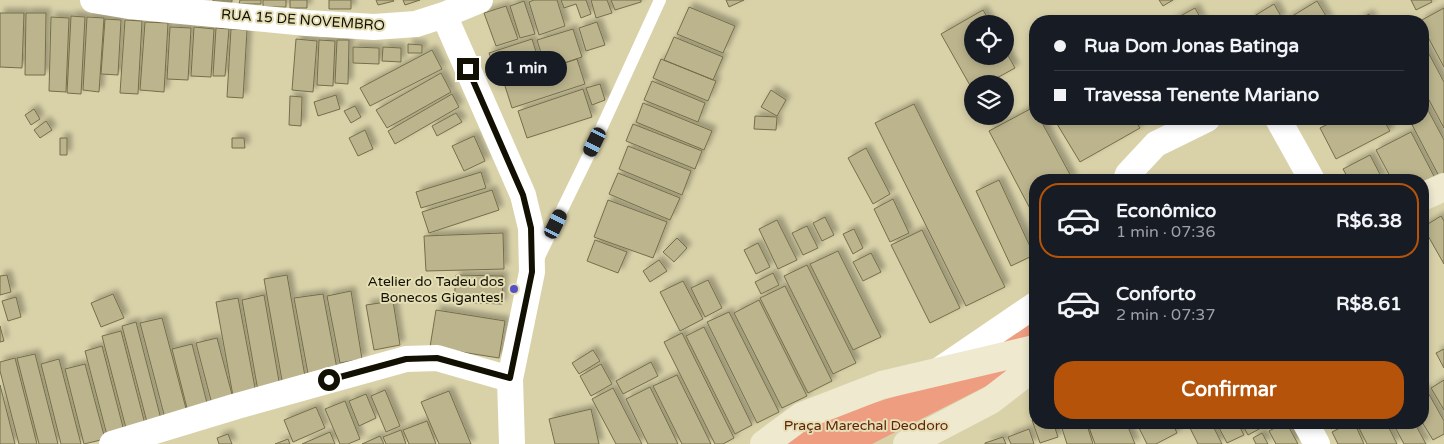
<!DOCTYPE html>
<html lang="pt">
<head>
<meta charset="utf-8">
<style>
	:root { --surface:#171b24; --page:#242831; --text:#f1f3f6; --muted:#9ea1a6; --line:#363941; --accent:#b45309 }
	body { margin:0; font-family:"Varela Round",sans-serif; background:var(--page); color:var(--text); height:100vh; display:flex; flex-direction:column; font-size:19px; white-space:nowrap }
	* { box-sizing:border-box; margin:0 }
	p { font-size:16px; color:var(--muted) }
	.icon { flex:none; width:28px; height:28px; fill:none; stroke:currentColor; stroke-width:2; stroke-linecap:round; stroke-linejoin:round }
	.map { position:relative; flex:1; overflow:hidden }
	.details { position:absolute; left:1029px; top:174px; width:400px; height:255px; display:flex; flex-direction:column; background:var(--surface); border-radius:20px; box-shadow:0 2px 8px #0003 }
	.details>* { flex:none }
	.banner { position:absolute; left:1029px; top:15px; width:400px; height:110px; border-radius:20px; box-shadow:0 2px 8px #0003; display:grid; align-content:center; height:110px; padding:0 25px; background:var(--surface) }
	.fabs { position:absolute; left:964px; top:15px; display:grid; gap:10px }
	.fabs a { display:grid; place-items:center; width:50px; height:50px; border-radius:50%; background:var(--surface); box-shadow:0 2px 8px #0003; font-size:25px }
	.end { position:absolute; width:22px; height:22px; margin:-11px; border:6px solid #121003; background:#fff; box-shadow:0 0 0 2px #fff }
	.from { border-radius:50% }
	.bubble { position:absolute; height:35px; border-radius:18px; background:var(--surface); box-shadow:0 2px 8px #0003; font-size:16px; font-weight:700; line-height:35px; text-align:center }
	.car { position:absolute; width:15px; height:30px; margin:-15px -8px; border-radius:6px; box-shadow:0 0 4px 1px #0007; background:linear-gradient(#222 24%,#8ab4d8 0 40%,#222 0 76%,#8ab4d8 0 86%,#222 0) }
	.banner b { display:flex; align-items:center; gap:18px; height:48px; font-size:19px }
	.banner b+b { border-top:1px solid var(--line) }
	.banner i { width:12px; height:12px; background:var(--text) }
	ul { padding:9px 0 0; list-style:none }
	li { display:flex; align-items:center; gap:15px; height:75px; margin:0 10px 8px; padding:0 15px; border:2px solid transparent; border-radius:20px }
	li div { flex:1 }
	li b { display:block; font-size:19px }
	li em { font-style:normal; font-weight:700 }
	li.active { border-color:var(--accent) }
	li>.icon { width:45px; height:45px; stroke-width:1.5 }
	.primary-button { display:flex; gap:10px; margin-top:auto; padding:10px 25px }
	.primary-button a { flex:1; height:58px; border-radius:20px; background:var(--accent); color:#fff; font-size:20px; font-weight:700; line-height:58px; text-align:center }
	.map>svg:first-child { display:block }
	.green { fill:#ef9d81 }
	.building { fill:#bbb48d; stroke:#756e49; filter:url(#shadow) }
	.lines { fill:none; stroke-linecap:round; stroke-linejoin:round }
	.service { stroke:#fff; stroke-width:12 }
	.minor { stroke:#fff; stroke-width:26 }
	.secondary { stroke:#eee9cf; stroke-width:28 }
	.route { stroke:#121003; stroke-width:6 }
	.poi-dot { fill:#5450c7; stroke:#e6dfb6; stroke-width:2 }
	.labels { text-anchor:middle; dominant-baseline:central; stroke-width:4; stroke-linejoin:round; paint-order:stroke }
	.street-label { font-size:14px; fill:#121003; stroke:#e6dfb6 }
	.poi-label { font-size:14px; fill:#121003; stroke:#e6dfb6; text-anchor:end }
	.park-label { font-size:14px; fill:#60220a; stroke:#e6dfb6 }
</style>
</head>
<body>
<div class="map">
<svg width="1444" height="444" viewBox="0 0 1444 444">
	<defs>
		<filter id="shadow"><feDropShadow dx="4.5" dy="-4.5" stdDeviation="2.5" flood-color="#0004"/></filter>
	</defs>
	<rect width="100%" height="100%" fill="#d9d2a9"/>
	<!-- green -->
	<path class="green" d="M1035 310V340L1001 350 997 333Z
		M1006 368 1008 375 872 444H784L817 420 913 391Z"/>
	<!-- building -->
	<path class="building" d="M213 0H232V2H213Z
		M240 0H261V4H239Z
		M263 0H286V7H263Z
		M290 0H307V8H290Z
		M329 0H351V9H329Z
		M376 0H393L394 1 378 5Z
		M403 0H420L405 5Z
		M534 0H557L565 26 539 35 529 2Z
		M561 0H586L591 14 581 18 576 4 564 8Z
		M591 0H607L612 13 596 18Z
		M611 0H641V2L615 10Z
		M726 0H744L729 7Z
		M1159 0H1173L1163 6Z
		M1411 0H1431L1432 2 1416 10Z
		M524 1 535 34 520 38 510 6Z
		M1317 1 1329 21H1284Z
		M1274 4 1282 18 1277 21H1253L1251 18Z
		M506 6 518 39 496 46 484 13Z
		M689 7 735 26 723 53 677 34Z
		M1195 8 1202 21H1171Z
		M1444 8V67L1422 26V21H1420Z
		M983 10 991 24H972V56H1005V50L1015 68 986 84H972V89L941 34Z
		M0 13H24L22 68 0 67Z
		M26 13H46L45 75H25Z
		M1369 14 1373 21H1357Z
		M71 16 85 17 81 94 67 93Z
		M51 17 69 18 66 92 49 91Z
		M87 17 104 18 99 92 83 90Z
		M105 19 121 20 118 75 101 74Z
		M125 20 142 21 138 94 120 93Z
		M145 22 168 23 164 92 140 90Z
		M597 22 605 45 586 51 579 28Z
		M170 27 191 28 188 80 167 79Z
		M194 27 214 29 211 77 191 76Z
		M216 28 229 29 225 76H213Z
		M231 29 247 30 243 98 227 97Z
		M573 29 582 57 546 69 537 40Z
		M674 37 723 57 713 80 664 60Z
		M296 39 317 41 313 92 292 90Z
		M532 39 540 65 498 79 489 53Z
		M319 40 335 41 333 86 317 85Z
		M337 40H349L348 84 335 83Z
		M1422 41 1444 82V128L1422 87Z
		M408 44 422 45V53H408Z
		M353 47 379 48V64L353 63Z
		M383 47 401 48V62L382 61Z
		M432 50 442 69 370 106 360 88Z
		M577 59 585 84 512 108 504 83Z
		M661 59 716 81 708 101 653 78Z
		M441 73 451 92 387 128 376 110Z
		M652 81 705 103 698 122 644 100Z
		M600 84 605 100 592 105 586 88Z
		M583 89 592 117 527 138 518 111Z
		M771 90 786 100 777 116 761 107Z
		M452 94 459 107 395 144 388 131Z
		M336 95 340 109 318 116 314 102Z
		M290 96 302 97 301 126 289 125Z
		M1422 99 1444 140V179L1441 180 1409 119H1422Z
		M643 103 712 131 704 150 636 122Z
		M914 104 1005 287 966 306 875 123Z
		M355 106 361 117 351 123 344 111Z
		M1034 107 1035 119H1040L1073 180H1035V218L989 131Z
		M34 109 40 119 31 125 25 115Z
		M456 113 462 122 437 136 432 126Z
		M755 116 777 117 776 130 754 129Z
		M1054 119H1134L1140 128 1080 162Z
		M1338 119H1383L1390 131 1336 159 1320 128Z
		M46 121 52 130 40 138 34 130Z
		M633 124 702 151 695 169 626 141Z
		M365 130 373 149 358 156 349 138Z
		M1411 132 1436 180 1422 186V180H1392L1376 150Z
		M474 136 485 161 464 171 452 146Z
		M60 138H67V155H60Z
		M232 138H244L245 148H232Z
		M628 146 691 171 682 195 619 169Z
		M866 148 890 194 873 204 848 158Z
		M1370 155 1383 180H1349L1343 169Z
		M481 172 486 188 421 208 416 192Z
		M618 173 680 198 670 220 609 194Z
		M999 180 1034 255 1011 266 976 191Z
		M492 190 499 210 429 233 422 212Z
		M893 199 909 233 890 242 874 209Z
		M608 200 667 222 653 258 594 237Z
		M1441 216 1444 221V264L1423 227Z
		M825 217 834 235 822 241 813 223Z
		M777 220 797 260 778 269 759 229Z
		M807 226 818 248 803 255 792 233Z
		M854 229 863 248 853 254 843 234Z
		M922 230 960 308 930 323 891 245Z
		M503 233 504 269 426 271 424 236Z
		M677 238 687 248 674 262 663 252Z
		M595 240 627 252 618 273 587 261Z
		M758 243 770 267 756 274 744 250Z
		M838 251 881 337 853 350 810 264Z
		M871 253 881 272 863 281 853 262Z
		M659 260 667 271 650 282 643 271Z
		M807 265 856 363 833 374 784 276Z
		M773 273 779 285 761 294 755 282Z
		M7 275 11 292 0 295V276Z
		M287 275 306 382 283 386 264 279Z
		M456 275 503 276 502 304 454 302Z
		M708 280 722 308 705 317 691 288Z
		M683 281 703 319 680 331 660 292Z
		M785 286 832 381 808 393 760 298Z
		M351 291 362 359 340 363 327 296Z
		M113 294 124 318 101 327 91 303Z
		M323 294 338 374 309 379 294 298Z
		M264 295 280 387 258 391 242 300Z
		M16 297 21 317 8 321 2 301Z
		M238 298 256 393 233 396 216 302Z
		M759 300 807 396 782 408 734 313Z
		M393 301 400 345 374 350 366 305Z
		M436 310 505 321 499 358 430 347Z
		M729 312 779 412 757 423 707 322Z
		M162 318 188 416 166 422 140 323Z
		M136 322 162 423 148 426 122 326Z
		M0 326 4 341 0 342Z
		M704 327 752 425 735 434 686 336Z
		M121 331 146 428 127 432 102 336Z
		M682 333 734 438 723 444H715L664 342Z
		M217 338 234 402 213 408 196 343Z
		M192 344 208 407 188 412 172 349Z
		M102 346 125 435 108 439 85 351Z
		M1444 349V368L1436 353Z
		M593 350 600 361 579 374 572 363Z
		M35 354 58 444H39L17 358Z
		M15 358 37 444H19L0 371V362Z
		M59 359 81 444H61L41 364Z
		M651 362 658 376 623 394 616 381Z
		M85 364 105 439 84 444 65 369Z
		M601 364 612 384 591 396 580 376Z
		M677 375 711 444H682L653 386Z
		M1444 380V410L1431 388Z
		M0 385 15 444H0Z
		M650 387 678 444H648L626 399Z
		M613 388 642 444H616L592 399Z
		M1426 389 1444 421V434L1433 440 1422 422V391Z
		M385 390 400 426 386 432 371 396Z
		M449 391 471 444H439L421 402Z
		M366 394 376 418 359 426 349 401Z
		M345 401 360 439 348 444H340L325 409Z
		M316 407 325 428 293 442 284 420Z
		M591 409 599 444H555L549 419Z
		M1035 419V422H1053L1058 437 1040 443 1032 420Z
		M427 421 436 444H409L403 430Z
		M1060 422H1086L1093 444H1067Z
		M1087 422H1126L1135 444H1095Z
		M1136 422H1172L1177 433 1156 444H1147Z
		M1187 422H1211L1222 444H1198Z
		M1216 422H1237L1244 435 1227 443Z
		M1241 422H1261L1263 427 1248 435Z
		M1263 422H1277L1266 428Z
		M1286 422 1298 444H1276L1269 431Z
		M1328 422H1346L1331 429Z
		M1352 422H1354L1364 444H1338L1332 432Z
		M1359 422H1386L1397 444H1367L1357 424Z
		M1408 422H1414L1426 444H1404L1396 429Z
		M1029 429 1034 444H1011L1008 437Z
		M401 430 406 444H386L383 437Z
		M330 432 335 444H302Z
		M1262 433 1268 444H1256L1253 438Z
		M228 434 232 444H219L217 438Z
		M380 436 384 444H362Z
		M1003 437 1006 444H985V443Z
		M288 439 290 444H275Z"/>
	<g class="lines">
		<!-- service -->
		<path class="service" d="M537 261 595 142 660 0"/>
		<!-- minor -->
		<path class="minor" d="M93 0 129 6 307 23 374 27 416 24 444 15 480 0
			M444 15 523 195 531 228 532 272 510 379 512 444
			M1278 119 1312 180
			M1126 180 1128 174 1156 144 1207 119
			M938 371 1035 305
			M1305 422 1317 444
			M112 444 237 406 406 359 437 358 510 379"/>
		<!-- secondary -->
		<path class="secondary" d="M1422 197 1444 187
			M764 444 802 416 882 385 1035 349
			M907 444 991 400 1035 366"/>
	</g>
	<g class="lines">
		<!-- route -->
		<path class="route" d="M329 380 406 359 437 358 510 378 532 272 531 228 523 195 468 69"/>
	</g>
	<!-- markers -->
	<circle class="poi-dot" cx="514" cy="289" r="5"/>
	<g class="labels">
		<!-- street labels -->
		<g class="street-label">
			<text transform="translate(303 20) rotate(4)">RUA 15 DE NOVEMBRO</text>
		</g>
		<!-- poi labels -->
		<g class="poi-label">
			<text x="504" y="281">Atelier do Tadeu dos<tspan x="504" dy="16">Bonecos Gigantes!</tspan></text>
		</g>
		<!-- park labels -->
		<g class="park-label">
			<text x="866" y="425">Praça Marechal Deodoro</text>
		</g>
	</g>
</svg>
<div class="fabs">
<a><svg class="icon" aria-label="locate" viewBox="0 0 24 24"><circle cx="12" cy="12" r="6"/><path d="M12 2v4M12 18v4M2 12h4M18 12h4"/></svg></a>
<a><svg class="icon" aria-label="layers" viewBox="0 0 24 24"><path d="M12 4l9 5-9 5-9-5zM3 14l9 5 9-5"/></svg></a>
</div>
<i class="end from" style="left:329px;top:380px"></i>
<i class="end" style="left:468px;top:69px"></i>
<div class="bubble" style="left:485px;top:51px;width:82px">1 min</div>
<i class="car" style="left:595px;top:142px;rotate:206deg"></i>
<i class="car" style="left:556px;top:224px;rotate:26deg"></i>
<div class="banner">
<b><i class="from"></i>Rua Dom Jonas Batinga</b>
<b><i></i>Travessa Tenente Mariano</b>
</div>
<section class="details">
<ul>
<li class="active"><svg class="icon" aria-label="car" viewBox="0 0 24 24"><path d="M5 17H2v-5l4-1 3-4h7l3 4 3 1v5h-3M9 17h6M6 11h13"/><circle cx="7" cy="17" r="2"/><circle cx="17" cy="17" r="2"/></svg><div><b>Econômico</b><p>1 min · 07:36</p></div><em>R$6.38</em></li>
<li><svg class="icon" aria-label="car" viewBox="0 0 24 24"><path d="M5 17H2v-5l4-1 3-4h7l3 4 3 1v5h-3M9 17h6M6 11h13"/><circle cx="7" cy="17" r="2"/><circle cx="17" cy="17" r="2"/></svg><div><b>Conforto</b><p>2 min · 07:37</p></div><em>R$8.61</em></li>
</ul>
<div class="primary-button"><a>Confirmar</a></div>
</section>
</div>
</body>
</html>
